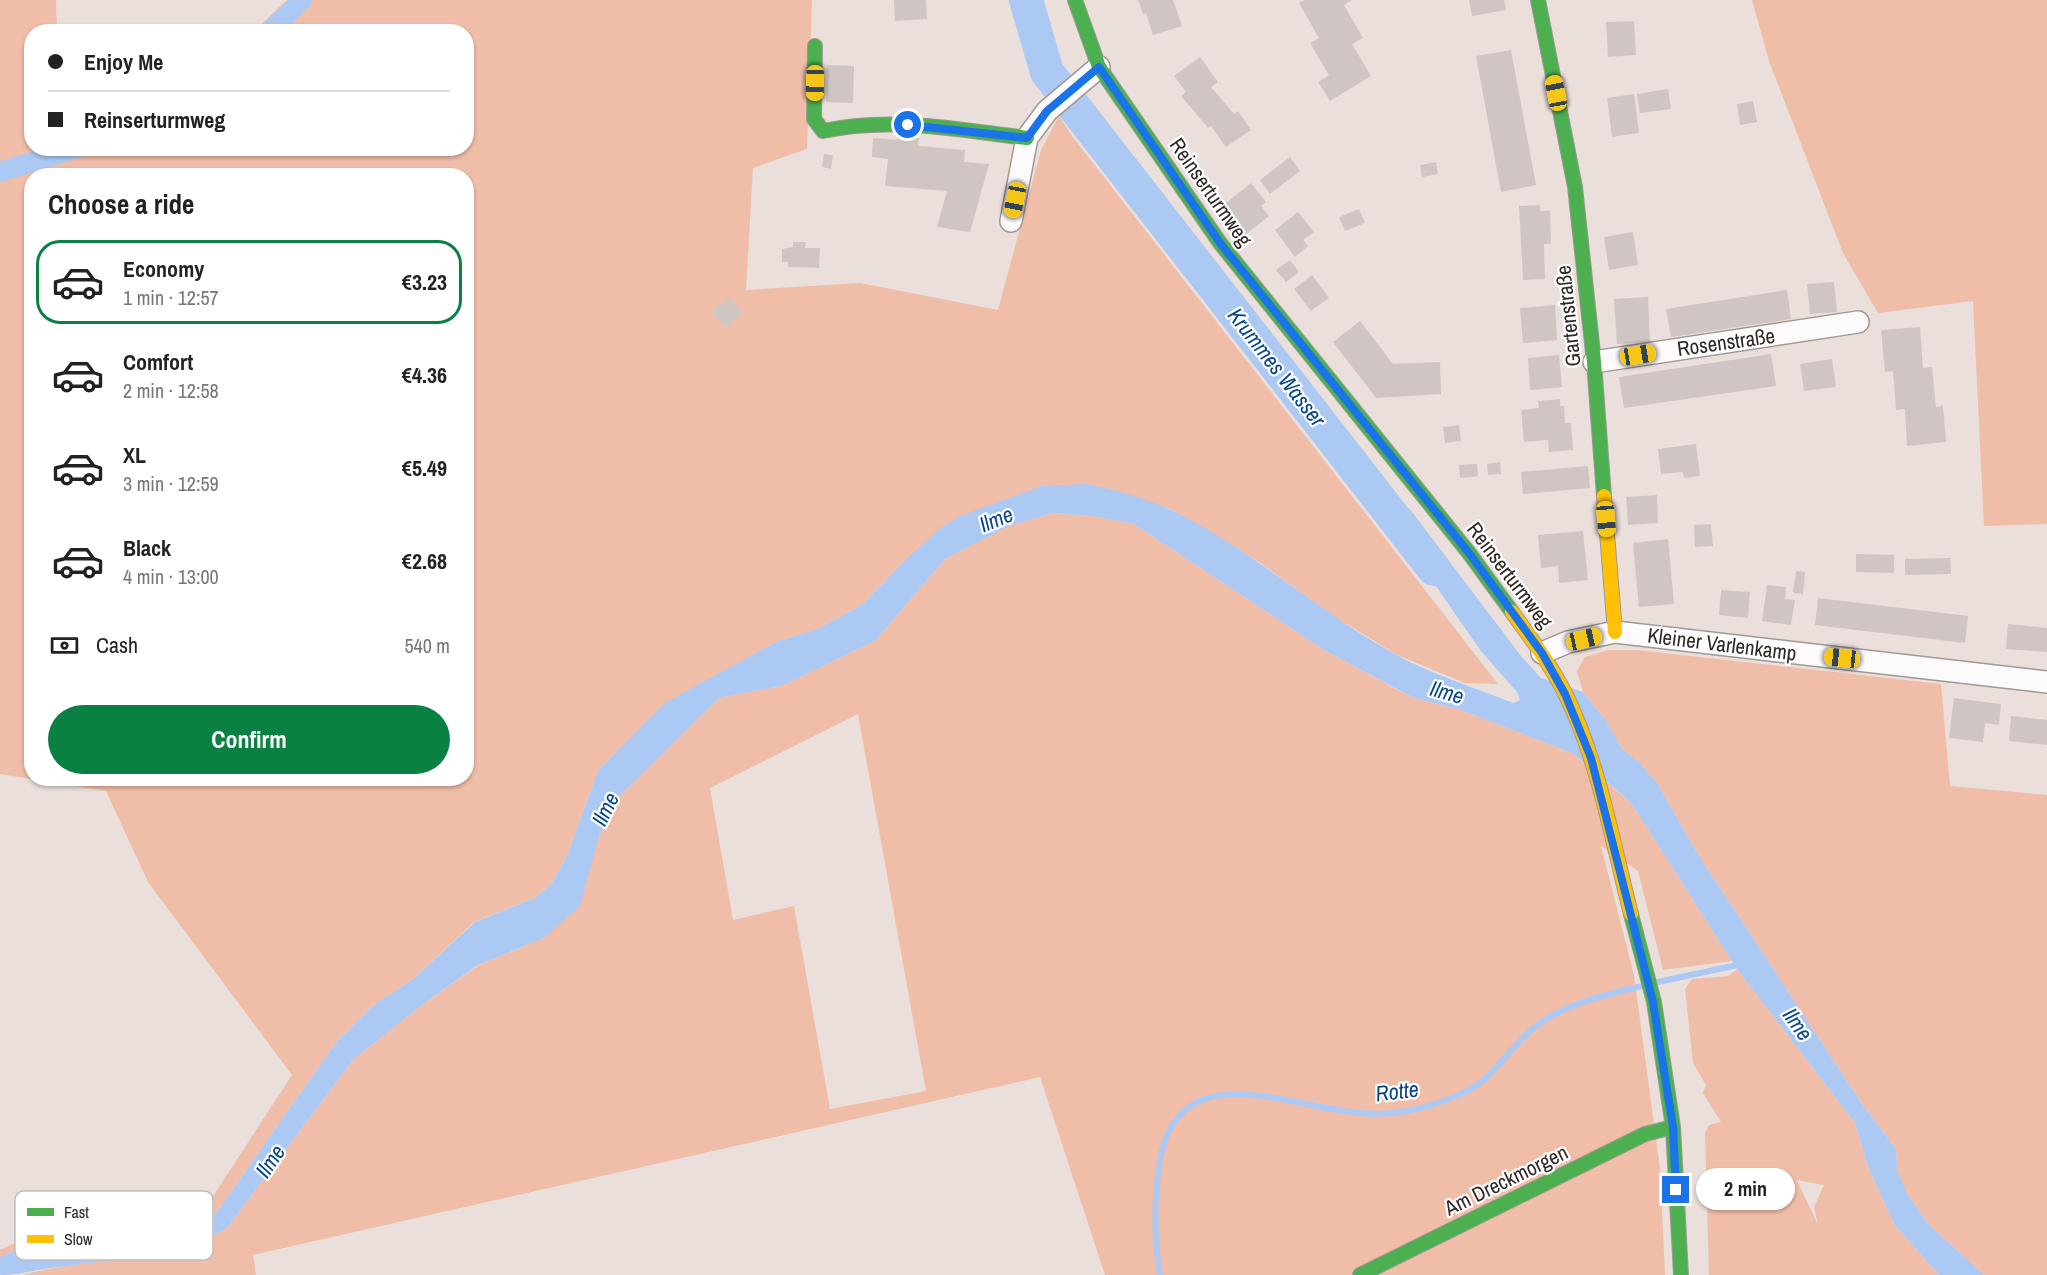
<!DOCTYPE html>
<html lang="en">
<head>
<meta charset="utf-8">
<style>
	:root { --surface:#fff; --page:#f2f2f2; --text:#222; --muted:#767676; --line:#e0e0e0; --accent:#0b8043 }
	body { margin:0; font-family:"Archivo Narrow",sans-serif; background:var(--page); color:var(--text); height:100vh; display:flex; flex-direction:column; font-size:22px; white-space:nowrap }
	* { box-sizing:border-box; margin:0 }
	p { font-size:20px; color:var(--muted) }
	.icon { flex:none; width:33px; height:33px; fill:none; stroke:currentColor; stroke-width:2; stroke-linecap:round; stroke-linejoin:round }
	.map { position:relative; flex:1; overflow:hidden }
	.panel { position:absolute; left:24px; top:168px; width:450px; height:618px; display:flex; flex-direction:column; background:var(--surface); border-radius:24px; box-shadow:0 2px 4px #0004 }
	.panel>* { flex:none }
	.guide { position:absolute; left:24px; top:24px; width:450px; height:132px; border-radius:24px; box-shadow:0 2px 4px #0004; display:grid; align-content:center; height:132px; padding:0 24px; background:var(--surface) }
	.end { position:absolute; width:27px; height:27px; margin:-14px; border:8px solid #1a73e8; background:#fff; box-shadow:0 0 0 3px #fff }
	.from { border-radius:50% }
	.bubble { position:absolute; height:42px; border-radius:21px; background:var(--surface); box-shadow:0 2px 4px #0004; font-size:20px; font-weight:700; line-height:42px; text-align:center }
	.car { position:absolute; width:18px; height:36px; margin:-18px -9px; border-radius:8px; box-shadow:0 0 4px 2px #0007; background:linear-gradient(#f5c518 24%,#345 0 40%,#f5c518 0 76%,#345 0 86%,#f5c518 0) }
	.guide b { display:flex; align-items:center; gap:21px; height:57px; font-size:22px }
	.guide b+b { border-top:2px solid var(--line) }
	.guide i { width:15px; height:15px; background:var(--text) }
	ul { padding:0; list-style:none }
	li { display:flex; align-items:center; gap:18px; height:84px; margin:0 12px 9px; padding:0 12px; border:3px solid transparent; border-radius:24px }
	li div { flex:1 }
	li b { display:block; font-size:22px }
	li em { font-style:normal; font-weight:700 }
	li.on { border-color:var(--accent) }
	li>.icon { width:54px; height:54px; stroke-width:1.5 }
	h2 { padding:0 24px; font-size:27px; line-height:72px }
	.pay { display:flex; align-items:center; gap:15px; height:66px; padding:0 24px; font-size:22px }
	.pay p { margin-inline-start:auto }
	.cta { display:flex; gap:12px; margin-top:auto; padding:12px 24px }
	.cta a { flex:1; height:69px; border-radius:36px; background:var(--accent); color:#fff; font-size:24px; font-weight:700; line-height:69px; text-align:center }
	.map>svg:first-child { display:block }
	.green { fill:#f0bda8; fill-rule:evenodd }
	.water { fill:#abc9f3 }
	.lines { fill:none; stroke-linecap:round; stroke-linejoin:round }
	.stream { stroke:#abc9f3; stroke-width:6 }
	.canal { stroke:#abc9f3; stroke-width:20 }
	.river { stroke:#abc9f3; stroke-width:34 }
	.building { fill:#cfc6c3 }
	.street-casing { stroke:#a09894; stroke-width:24 }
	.fast-casing { stroke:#a09894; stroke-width:16 }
	.slow-casing { stroke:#a09894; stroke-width:16 }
	.street { stroke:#fcfafa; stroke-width:21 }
	.fast { stroke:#4caf50; stroke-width:14 }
	.slow { stroke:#ffc107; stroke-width:14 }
	.route { stroke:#1a73e8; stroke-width:8 }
	.labels { text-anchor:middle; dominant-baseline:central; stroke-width:4.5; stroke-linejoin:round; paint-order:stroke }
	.street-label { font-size:21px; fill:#2e2724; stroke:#fff }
	.water-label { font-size:22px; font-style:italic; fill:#074789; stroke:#fff }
	.key { fill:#fff; stroke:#c0bebd; stroke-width:1.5 }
	.key-label { font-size:16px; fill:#2e2724 }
</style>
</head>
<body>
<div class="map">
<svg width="2047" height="1275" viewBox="0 0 2047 1275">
	<rect width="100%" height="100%" fill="#eadfdb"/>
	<!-- green -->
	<path class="green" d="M0 0H56L57 31 32 32V148H466V32L254 31 287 0H812L807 149 753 168 746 290 860 283 998 310 1041 150 1059 116 1072 136 1498 684 1465 683 1397 655 1327 612 1261 563 1170 509 1087 484 903 562 863 604 818 629 776 642 665 704 598 771 567 856 552 883 535 898 474 922 412 980 375 1004 337 1041 216 1213C207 1219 198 1228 189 1232 132 1254 60 1229 0 1257V1250L31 1236 83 1226 187 1222 208 1204 292 1075 148 882 106 791 0 774ZM32 176H466V778H32Z
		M1752 0H2047V524L1984 526 1973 301 1878 313 1843 253 1769 61Z
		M1053 513 1091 516 1134 524 1324 650 1400 691 1414 698 1461 710 1574 754 1632 804 1732 961 1663 970 1638 871 1601 846 1634 975 1660 1169 1665 1275H1105L1040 1077 253 1255 256 1275H22C90 1257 164 1263 227 1228L353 1060 422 1005 479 965 544 938 599 837 613 803 719 698 781 686 875 641 945 559 1009 526ZM858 714 926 1091 830 1109 794 906 733 920 710 788Z
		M1608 650H1637L1941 684 1950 786 2047 795V1275H1984L1928 1224 1907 1193 1897 1170 1896 1149 1862 1104 1697 853 1657 783 1640 763 1622 749 1607 722 1583 692 1577 671 1585 657Z
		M1737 969 1855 1123 1868 1167 1894 1224 1939 1275H1709L1705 1133 1709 1125 1721 1122 1703 1093 1706 1085 1693 1063 1685 989 1692 979 1729 976ZM1797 1180 1824 1185 1814 1207 1818 1225Z"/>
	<!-- water -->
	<path class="water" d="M1087 484C1115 490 1143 497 1169 509 1251 548 1317 611 1395 654 1428 673 1476 688 1513 703L1520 700 1517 692 1481 651 1404 540 1409 508 1521 656 1541 678 1583 692 1607 722 1622 749 1640 763 1657 783 1697 853 1862 1104 1896 1149 1897 1170 1907 1193 1928 1224 1984 1275H1939L1894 1224 1868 1167 1855 1123 1737 969 1632 804 1620 793 1574 754 1461 710 1414 698 1324 650 1134 524 1091 516 1053 513 1009 526 945 559 875 641 781 686 719 698 613 803 599 837 580 906 544 938 478 965 422 1005 353 1060 227 1228C176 1257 116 1259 59 1267 38 1269 21 1275 0 1275V1257C60 1229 131 1254 189 1232 198 1228 207 1219 216 1213L337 1041 375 1004 412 980 475 922 535 898 552 883 567 856 598 771 665 703 776 642 818 629 863 604 903 562 942 527 960 516 1042 486Z"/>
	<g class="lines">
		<!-- stream -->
		<path class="stream" d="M1658 982 1742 964
			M1160 1275C1154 1238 1154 1203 1159 1166 1174 1056 1278 1103 1352 1112 1376 1116 1405 1113 1428 1106 1446 1101 1467 1093 1482 1081 1503 1064 1517 1039 1540 1023 1568 1003 1609 994 1642 986"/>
		<!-- canal -->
		<path class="canal" d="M269 32 302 0
			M0 172 77 148"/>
		<!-- river -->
		<path class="river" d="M1026 0 1047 72 1434 569"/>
	</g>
	<!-- building -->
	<path class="building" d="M894 0H926L927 19 895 21Z
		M1138 0H1173L1182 26 1153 35 1146 13 1143 14Z
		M1304 0H1352L1344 5 1363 38 1352 44 1371 76 1330 101 1318 82 1329 75 1310 43 1319 38 1299 3Z
		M1469 0H1504L1506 10 1472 16Z
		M1634 21 1636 55 1608 57 1606 22Z
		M1511 50 1536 185 1501 192 1476 56Z
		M1200 57 1218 82 1211 87 1234 114 1238 111 1251 130 1226 147 1211 126 1208 128 1181 96 1186 92 1174 76Z
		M827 65 854 66 853 103 826 102Z
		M1668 89 1671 109 1640 113 1637 94Z
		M1634 94 1639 133 1612 137 1607 98Z
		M1753 101 1757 122 1740 125 1737 104Z
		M897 136 919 138 918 146 965 150 964 162 989 164 970 232 937 227 947 191 885 186 888 159 872 157 873 138 897 140Z
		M824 154 833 155 831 169 822 167Z
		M1290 157 1300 171 1270 194 1260 180Z
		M1436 162 1438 174 1422 177 1420 165Z
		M1251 183 1266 202 1261 206 1269 216 1244 236 1221 207Z
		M1540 205V211H1550L1551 244H1544L1545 279 1523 280 1519 206Z
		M1359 209 1365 223 1345 231 1339 217Z
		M1298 212 1314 232 1303 240 1308 246 1295 257 1275 230Z
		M1633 232 1638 265 1609 270 1604 237Z
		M793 242H806L805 248H820L819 268 788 267V262H782V249L793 247Z
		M1290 260 1299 272 1286 282 1276 270Z
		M1312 275 1329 298 1311 311 1294 289Z
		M1834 282 1837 312 1810 314 1807 284Z
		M1787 290 1791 319 1671 337 1666 309Z
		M730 297 743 313 725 328 711 312Z
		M1648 297 1650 342 1617 344 1614 299Z
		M1555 305 1557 340 1523 343 1520 308Z
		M1360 321 1393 364 1440 362 1441 394 1376 398 1333 342Z
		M1920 327 1923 368 1932 367 1936 407 1943 406 1946 442 1907 446 1905 409 1896 410 1893 371 1885 372 1881 330Z
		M1771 354 1776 386 1624 408 1619 377Z
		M1559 355 1562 387 1530 390 1528 358Z
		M1832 359 1836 387 1804 391 1800 364Z
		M1560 399V406H1564L1565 423H1571L1573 450 1549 452 1548 440 1524 442 1521 410 1539 408 1538 401Z
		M1459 425 1461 441 1445 443 1443 427Z
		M1696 444 1700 476 1684 478 1683 472 1661 474 1658 449Z
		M1500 462 1501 474 1488 475 1487 464Z
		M1477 464 1478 476 1460 478 1459 465Z
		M1588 466 1590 488 1523 494 1521 472Z
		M1657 495 1658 523 1628 525 1626 497Z
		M1711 524 1713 546 1695 547 1694 525Z
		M1583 531 1588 580 1559 583 1558 566 1541 568 1538 535Z
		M1668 539 1674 604 1639 607 1633 543Z
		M1856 554 1894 555V573L1856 572Z
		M1950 558 1951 574 1905 575V559Z
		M1796 571 1805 572 1803 594 1793 593Z
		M1767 585 1786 587 1785 599 1795 600 1791 625 1762 621Z
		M1721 590 1750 592 1748 618 1719 615Z
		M1818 598 1968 616 1965 643 1815 625Z
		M2008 624 2047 628V652L2006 649Z
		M1954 698 2001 704 1999 725 1985 723 1983 742 1949 738Z
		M2011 716 2047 720V745L2009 741Z"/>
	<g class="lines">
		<defs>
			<path id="street" d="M1011 221 1027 138 1047 111 1099 67
				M1594 362 1858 322
				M1542 653 1568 642 1615 632 2047 682"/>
			<path id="fast" d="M1075 0 1099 67 1220 243 1469 553 1512 612
				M1538 0 1575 187 1594 362 1604 496
				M815 46 814 119 823 131C891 116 959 130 1027 138
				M1631 914 1654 1002 1673 1127 1681 1275
				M1360 1275 1645 1134 1673 1127"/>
			<path id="slow" d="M1604 496 1615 632
				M1512 612C1531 638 1550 664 1565 693 1599 762 1612 840 1631 914"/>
		</defs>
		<!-- street casing -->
		<use href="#street" class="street-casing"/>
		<!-- fast casing -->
		<use href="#fast" class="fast-casing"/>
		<!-- slow casing -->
		<use href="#slow" class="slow-casing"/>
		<!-- street -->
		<use href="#street" class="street"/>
		<!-- fast -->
		<use href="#fast" class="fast"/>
		<!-- slow -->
		<use href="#slow" class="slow"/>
	</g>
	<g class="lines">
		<!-- route -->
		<path class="route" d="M908 125 1027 138 1047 111 1099 67 1220 243 1469 553 1542 653 1565 694 1591 758 1653 1002 1673 1127 1676 1190"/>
	</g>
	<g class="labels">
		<!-- street labels -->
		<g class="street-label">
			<text transform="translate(1211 192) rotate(55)">Reinserturmweg</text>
			<text transform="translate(1568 316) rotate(-96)">Gartenstraße</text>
			<text transform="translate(1726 342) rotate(-8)">Rosenstraße</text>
			<text transform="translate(1510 575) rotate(53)">Reinserturmweg</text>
			<text transform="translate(1722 644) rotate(7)">Kleiner Varlenkamp</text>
			<text transform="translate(1506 1180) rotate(-26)">Am Dreckmorgen</text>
		</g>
		<!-- water labels -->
		<g class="water-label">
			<text transform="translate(1277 367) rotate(52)">Krummes Wasser</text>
			<text transform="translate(996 519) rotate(-22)">Ilme</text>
			<text transform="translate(1447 692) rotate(16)">Ilme</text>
			<text transform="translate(605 809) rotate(-64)">Ilme</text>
			<text transform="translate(1798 1024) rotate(55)">Ilme</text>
			<text transform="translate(1397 1091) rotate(-7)">Rotte</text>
			<text transform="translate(270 1161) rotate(-56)">Ilme</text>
		</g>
	</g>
	<!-- legend -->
	<rect x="15" y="1191" width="198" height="69" rx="9" class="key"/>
	<rect x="27" y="1208" width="27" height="8" fill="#4caf50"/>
	<rect x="27" y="1235" width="27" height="8" fill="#ffc107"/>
	<g class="key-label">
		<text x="64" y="1218">Fast</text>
		<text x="64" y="1245">Slow</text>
	</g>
</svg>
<i class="end from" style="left:908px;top:125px"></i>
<i class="end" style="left:1676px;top:1190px"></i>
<div class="bubble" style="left:1696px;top:1168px;width:99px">2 min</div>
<i class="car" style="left:815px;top:83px;rotate:181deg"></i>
<i class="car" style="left:1556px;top:93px;rotate:349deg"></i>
<i class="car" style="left:1015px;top:200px;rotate:191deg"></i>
<i class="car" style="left:1638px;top:355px;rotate:81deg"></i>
<i class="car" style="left:1606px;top:519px;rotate:175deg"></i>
<i class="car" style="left:1584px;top:639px;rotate:77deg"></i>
<i class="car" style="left:1842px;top:658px;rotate:276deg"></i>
<div class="guide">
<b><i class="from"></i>Enjoy Me</b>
<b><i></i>Reinserturmweg</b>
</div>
<section class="panel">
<h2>Choose a ride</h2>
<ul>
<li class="on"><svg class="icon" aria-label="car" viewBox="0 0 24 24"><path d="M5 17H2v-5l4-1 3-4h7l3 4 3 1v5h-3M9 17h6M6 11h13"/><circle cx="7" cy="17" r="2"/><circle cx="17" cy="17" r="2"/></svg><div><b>Economy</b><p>1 min · 12:57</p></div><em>€3.23</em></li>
<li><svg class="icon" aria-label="car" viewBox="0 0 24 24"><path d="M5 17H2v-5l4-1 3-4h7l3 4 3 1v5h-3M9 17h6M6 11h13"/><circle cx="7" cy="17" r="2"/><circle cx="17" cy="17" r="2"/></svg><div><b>Comfort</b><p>2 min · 12:58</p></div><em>€4.36</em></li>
<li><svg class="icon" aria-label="car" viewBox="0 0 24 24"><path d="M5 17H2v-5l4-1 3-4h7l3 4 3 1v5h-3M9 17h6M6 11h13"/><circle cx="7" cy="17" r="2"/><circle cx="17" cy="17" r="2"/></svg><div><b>XL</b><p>3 min · 12:59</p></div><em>€5.49</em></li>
<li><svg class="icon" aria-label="car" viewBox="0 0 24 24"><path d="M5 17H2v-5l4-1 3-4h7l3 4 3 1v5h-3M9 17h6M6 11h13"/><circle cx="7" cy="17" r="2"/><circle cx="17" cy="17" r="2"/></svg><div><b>Black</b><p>4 min · 13:00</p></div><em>€2.68</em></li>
</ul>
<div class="pay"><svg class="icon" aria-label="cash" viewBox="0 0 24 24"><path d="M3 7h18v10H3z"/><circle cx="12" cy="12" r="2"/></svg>Cash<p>540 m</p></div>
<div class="cta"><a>Confirm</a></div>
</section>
</div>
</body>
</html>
